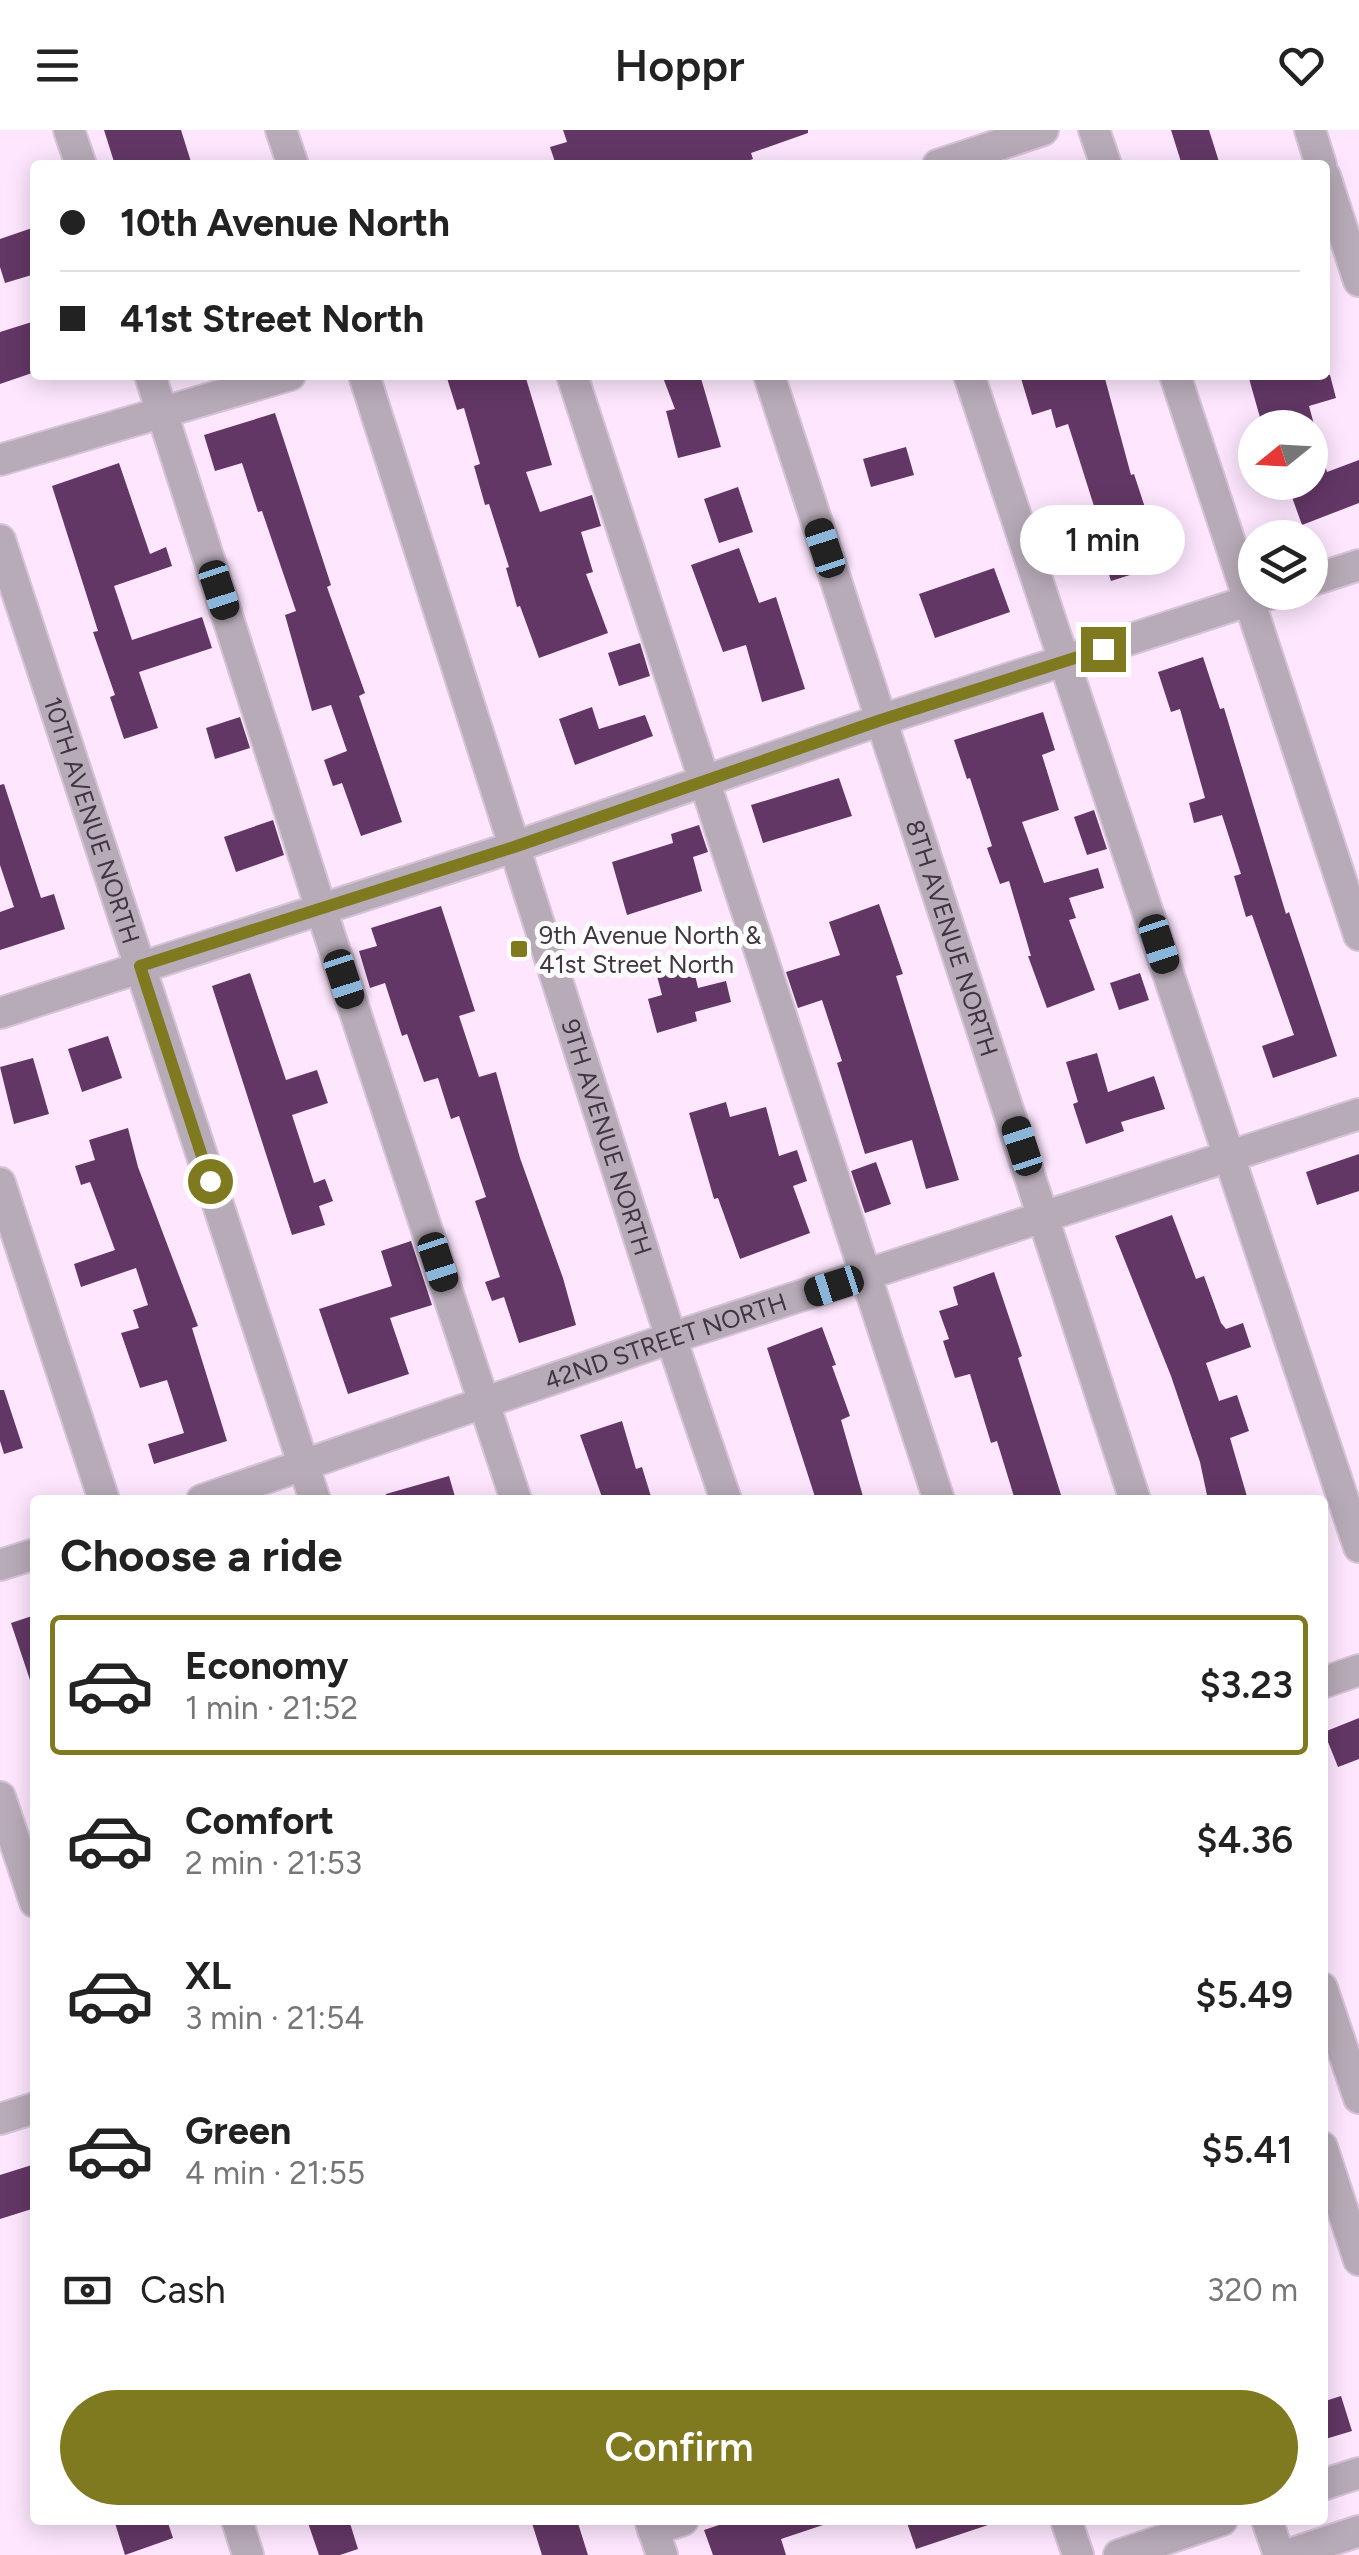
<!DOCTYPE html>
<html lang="en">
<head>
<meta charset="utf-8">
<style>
	:root { --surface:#fff; --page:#f2f2f2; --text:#222; --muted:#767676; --line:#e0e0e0; --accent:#7f791f }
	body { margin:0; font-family:Figtree,sans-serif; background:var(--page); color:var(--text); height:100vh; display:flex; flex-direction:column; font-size:38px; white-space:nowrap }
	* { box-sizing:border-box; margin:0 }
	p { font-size:32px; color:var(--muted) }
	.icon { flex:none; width:55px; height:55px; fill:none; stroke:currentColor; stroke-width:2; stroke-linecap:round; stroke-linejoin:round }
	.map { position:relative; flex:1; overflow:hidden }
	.drawer { position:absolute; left:30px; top:1365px; width:1298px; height:1030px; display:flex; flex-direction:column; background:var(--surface); border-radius:10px; box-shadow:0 5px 25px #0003 }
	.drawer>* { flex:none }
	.hud { position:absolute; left:30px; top:30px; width:1300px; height:220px; border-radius:10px; box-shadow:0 5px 25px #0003; display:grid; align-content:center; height:220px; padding:0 30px; background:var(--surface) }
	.needle { width:65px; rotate:252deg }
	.controls { position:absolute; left:1238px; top:280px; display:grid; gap:20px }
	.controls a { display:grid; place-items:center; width:90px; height:90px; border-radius:50%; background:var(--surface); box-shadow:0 5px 25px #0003; font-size:50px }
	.end { position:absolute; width:45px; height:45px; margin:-22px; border:12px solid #7f791f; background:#fff; box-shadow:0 0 0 5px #fff }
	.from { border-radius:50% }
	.bubble { position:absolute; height:70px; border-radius:35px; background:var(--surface); box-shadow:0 5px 25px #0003; font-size:32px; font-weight:600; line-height:70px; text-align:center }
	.car { position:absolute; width:30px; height:60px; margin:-30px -15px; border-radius:12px; box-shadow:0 0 8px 2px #0007; background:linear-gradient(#222 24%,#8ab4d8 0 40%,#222 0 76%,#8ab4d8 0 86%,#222 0) }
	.hud b { display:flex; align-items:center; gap:35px; height:95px; font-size:38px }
	.hud b+b { border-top:2px solid var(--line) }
	.hud i { width:25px; height:25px; background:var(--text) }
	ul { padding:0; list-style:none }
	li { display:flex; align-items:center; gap:30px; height:140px; margin:0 20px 15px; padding:0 10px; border:5px solid transparent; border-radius:10px }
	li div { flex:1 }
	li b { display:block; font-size:38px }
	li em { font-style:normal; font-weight:600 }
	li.on { border-color:var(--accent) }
	li>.icon { width:90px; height:90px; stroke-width:1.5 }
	h2 { padding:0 30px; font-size:45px; line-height:120px }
	.pay { display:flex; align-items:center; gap:25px; height:110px; padding:0 30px; font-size:38px }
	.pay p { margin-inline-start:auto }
	.action { display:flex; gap:20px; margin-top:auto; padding:20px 30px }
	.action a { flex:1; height:115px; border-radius:60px; background:var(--accent); color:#fff; font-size:40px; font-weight:600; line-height:115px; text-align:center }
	header { display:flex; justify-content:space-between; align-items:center; height:130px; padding:0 30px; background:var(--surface); font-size:45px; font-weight:600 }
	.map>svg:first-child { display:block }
	.building { fill:#633765 }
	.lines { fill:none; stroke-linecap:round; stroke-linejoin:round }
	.minor-casing { stroke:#d7c3d8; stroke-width:34 }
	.minor { stroke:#b7abb7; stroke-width:30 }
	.route { stroke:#7f791f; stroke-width:12 }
	.poi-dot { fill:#7f791f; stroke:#fcfcfc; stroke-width:4 }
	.labels { text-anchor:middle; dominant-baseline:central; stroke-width:10; stroke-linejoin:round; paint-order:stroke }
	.street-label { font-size:25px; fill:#403540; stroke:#fcfcfc }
	.poi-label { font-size:25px; fill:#403540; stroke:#fcfcfc; text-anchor:start }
</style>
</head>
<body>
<header><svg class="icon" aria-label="menu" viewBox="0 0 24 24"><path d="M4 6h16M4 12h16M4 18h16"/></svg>Hoppr<svg class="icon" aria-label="heart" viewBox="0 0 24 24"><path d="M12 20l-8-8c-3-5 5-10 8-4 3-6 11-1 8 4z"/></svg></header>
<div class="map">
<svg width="1359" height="2425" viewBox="0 0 1359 2425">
	<rect width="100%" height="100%" fill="#fde6fe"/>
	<!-- building -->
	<path class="building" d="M104 0H181L192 35H115Z
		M563 0H808V3L751 23 753 29 736 35H556L550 17 567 12Z
		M1171 0H1209L1220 35H1182Z
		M35 97V144L5 153 0 137V109Z
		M35 191V242L0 254V202Z
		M446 245H525L552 335 526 342 540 382 592 365 601 396 581 402 593 442 586 444 608 503 539 528 520 476 517 477 506 438 509 437 489 374 485 375 474 336 480 334 464 278 457 280Z
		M662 245H700L721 317 678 328 666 281 675 279Z
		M1020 245H1104L1131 345 1134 344 1152 399 1163 396 1174 431 1111 451 1100 416 1106 414 1068 294 1056 298 1051 279 1032 285Z
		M1248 245H1330L1336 268 1309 276 1315 298H1263Z
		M275 283 331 455 327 457 365 563 359 566 402 692 361 706 342 653 333 656 324 630 347 621 331 575 312 581 285 485 296 481 262 381 258 382 242 333 215 341 204 305Z
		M1316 302 1327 342 1359 330V373L1302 395 1288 356 1310 352V303Z
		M906 317 914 345 871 357 863 329Z
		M119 333 150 424 166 417 172 436 114 456 132 510 202 487 212 518 139 542 158 598 124 609 110 567 115 565 93 502 98 501 52 356Z
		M738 357 753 402 719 413 704 369Z
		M739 418 759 473 776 467 805 559 762 572 746 515 723 522 691 435Z
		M994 438 1010 482 935 508 919 464Z
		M640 513 650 546 619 556 608 523Z
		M1203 527 1220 579 1224 578 1286 784 1289 782 1337 926 1273 948 1262 916 1294 905 1252 785 1246 787 1234 746 1241 744 1222 685 1194 693 1189 673 1205 668 1180 579 1171 582 1158 542Z
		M592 577 599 599 645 585 653 606 575 635 559 589Z
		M1043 582 1055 620 1042 625 1059 680 1022 692 1044 753 1098 738 1104 758 1069 768 1076 788 1069 790 1095 860 1047 878 1028 826H1031L1009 751 1000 754 987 718 992 716 970 648 967 649 954 610Z
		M240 587 250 618 215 629 206 598Z
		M839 648 852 686 763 713 751 675Z
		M4 654 41 768 54 764 65 799 0 820V782L14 777 0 735V655Z
		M1094 680 1107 719 1087 725 1074 687Z
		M273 690 284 725 236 742 224 707Z
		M699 695 708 722 693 727 702 761 627 785 612 732 673 713 671 704Z
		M879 774 903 844 896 846 959 1050 926 1059 912 1010 865 1024 837 933 842 931 822 870 798 878 786 842 840 825 829 792Z
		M441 776 475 881 459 886 479 947 496 942 520 1028 563 1148 576 1195 519 1213 504 1167 492 1171 485 1152 500 1147 475 1071 486 1067 459 986 451 989 438 948 424 952 407 904 402 906 385 853 370 858 359 821 377 816 371 798Z
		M693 836 698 858 726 851 731 872 695 882 697 891 657 903 648 869 662 865 657 846Z
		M250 843 286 950 317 940 328 973 292 985 314 1053 325 1049 333 1071 319 1076 325 1095 292 1105 212 856Z
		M1140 843 1149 870 1119 880 1110 853Z
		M108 906 122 948 82 962 68 919Z
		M1097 923 1108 962 1154 946 1165 979 1121 992 1124 1001 1086 1014 1073 974 1078 972 1066 932Z
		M33 928 49 984 14 994 0 937Z
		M726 972 730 987 766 977 779 1026 797 1020 807 1051 793 1056 810 1103 740 1129 718 1068 714 1069 689 983Z
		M128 998 138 1037 198 1196 192 1198 227 1311 154 1334 148 1314 184 1303 167 1250 140 1258 121 1203 139 1198 133 1180 148 1175 136 1138 81 1157 74 1134 115 1120 90 1052 81 1055 75 1036 95 1030 89 1010Z
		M1359 1024V1061L1317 1075 1306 1042Z
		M876 1032 891 1074 865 1083 851 1041Z
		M1172 1085 1196 1149 1204 1146 1221 1193 1226 1199 1243 1193 1251 1217 1206 1233 1219 1271 1237 1265 1249 1301 1230 1308 1248 1370H1208L1200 1332 1171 1246 1115 1106Z
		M411 1111 432 1175 390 1188 409 1244 348 1264 319 1179 392 1156 381 1121Z
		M994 1142 1022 1226 1018 1228 1061 1365 1045 1370H1015L997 1311 991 1313 970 1244 955 1248 943 1211 949 1209 939 1181 958 1175 953 1157Z
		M822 1197 836 1235 832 1236 850 1286 841 1290 864 1370H816L767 1218Z
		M0 1260H4L23 1318 4 1324 0 1311Z
		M622 1291 636 1339 642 1337 652 1370H603L580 1305Z
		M449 1346 456 1370H387L386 1364Z
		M35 1485V1552L31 1553 11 1493Z
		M1359 1588V1629L1338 1637 1324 1602Z
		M35 2034V2078L0 2089V2045Z
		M1341 2266 1352 2301 1322 2310V2272Z
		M114 2390H167L173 2408 125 2425Z
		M307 2390H349L358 2419 340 2425H319Z
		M531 2390H577L588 2425H542Z
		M734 2390H825L826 2394 781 2409 786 2425H713L704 2400Z
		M906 2390H990L991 2394 916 2419Z"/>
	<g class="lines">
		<defs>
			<g id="minor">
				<path d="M69 0 81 35"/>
				<path d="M281 0 293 35"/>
				<path d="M1094 0 1106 35"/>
				<path d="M1310 0 1321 35"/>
				<path d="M938 35 1043 0"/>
				<path d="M1325 46 1359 151"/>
				<path d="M150 245 321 779 516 1370"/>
				<path id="s1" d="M364 245 671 1208 726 1370"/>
				<path d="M572 245 939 1370"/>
				<path id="s2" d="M769 245 1135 1370"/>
				<path d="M969 245 1359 1417"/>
				<path d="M1175 245 1359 805"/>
				<path d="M0 330 290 245"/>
				<path id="s3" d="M0 410 315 1370"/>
				<path d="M1310 451 1359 435"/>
				<path d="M0 883 514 717 881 590 1276 462"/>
				<path d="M0 1053 104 1370"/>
				<path id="s4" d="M202 1370 671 1208 1359 984"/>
				<path d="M0 1435 35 1424"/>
				<path d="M1322 1553 1359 1540"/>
				<path d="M0 1667 35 1772"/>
				<path d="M1322 1858 1359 1968"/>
				<path d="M0 1989 35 1978"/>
				<path d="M1322 2017 1359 2130"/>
				<path d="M1322 2355 1359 2343"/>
				<path d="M237 2390 248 2425"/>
				<path d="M650 2390 662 2425"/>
				<path d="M1066 2390 1078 2425"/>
				<path d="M1267 2390 1279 2425"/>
				<path d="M653 2400 683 2390"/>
				<path d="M1119 2425 1222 2390"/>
				<path d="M1287 2425 1359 2401"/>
			</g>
		</defs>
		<!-- minor casing -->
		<use href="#minor" class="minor-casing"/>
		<!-- minor -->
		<use href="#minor" class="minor"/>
	</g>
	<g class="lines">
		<!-- route -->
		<path class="route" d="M210 1051 140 836 514 717 881 590 1103 519"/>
	</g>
	<!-- markers -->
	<rect class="poi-dot" x="509" y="809" width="20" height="20" rx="5"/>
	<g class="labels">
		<!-- street labels -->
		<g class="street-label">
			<text stroke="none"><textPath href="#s3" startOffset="295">10TH AVENUE NORTH</textPath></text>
			<text stroke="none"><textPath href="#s2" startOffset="592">8TH AVENUE NORTH</textPath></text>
			<text stroke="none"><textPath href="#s1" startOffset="800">9TH AVENUE NORTH</textPath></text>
			<text stroke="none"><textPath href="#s4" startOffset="490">42ND STREET NORTH</textPath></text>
		</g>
		<!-- poi labels -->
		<g class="poi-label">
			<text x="539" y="805">9th Avenue North &amp;<tspan x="539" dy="29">41st Street North</tspan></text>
		</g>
	</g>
</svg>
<div class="controls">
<a><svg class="needle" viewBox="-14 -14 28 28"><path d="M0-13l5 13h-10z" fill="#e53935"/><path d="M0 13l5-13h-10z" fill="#767676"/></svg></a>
<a><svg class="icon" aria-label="layers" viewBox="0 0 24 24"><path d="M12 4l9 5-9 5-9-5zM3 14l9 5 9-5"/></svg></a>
</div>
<i class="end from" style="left:210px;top:1051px"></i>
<i class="end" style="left:1103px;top:519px"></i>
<div class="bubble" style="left:1020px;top:375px;width:165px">1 min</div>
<i class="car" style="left:825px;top:418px;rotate:342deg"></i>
<i class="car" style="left:219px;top:460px;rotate:162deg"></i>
<i class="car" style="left:1159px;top:814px;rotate:162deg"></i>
<i class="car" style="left:344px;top:849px;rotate:162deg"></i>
<i class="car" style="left:1022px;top:1016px;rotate:342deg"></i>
<i class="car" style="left:438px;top:1132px;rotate:162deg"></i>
<i class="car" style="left:834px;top:1156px;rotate:252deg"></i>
<div class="hud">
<b><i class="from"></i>10th Avenue North</b>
<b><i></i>41st Street North</b>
</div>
<section class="drawer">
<h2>Choose a ride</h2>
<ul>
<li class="on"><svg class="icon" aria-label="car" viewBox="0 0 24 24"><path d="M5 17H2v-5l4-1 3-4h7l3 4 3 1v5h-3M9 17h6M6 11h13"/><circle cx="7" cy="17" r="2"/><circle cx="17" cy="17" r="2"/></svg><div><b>Economy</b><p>1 min · 21:52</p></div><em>$3.23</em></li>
<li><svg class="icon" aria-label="car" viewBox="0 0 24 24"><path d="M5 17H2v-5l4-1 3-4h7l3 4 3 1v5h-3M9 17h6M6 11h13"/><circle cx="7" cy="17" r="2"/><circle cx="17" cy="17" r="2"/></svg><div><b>Comfort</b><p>2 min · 21:53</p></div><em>$4.36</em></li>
<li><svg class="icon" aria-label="car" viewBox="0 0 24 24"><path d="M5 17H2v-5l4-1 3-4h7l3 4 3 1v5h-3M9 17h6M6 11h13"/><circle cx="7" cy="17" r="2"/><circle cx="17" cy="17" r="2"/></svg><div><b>XL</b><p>3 min · 21:54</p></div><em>$5.49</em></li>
<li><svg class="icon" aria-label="car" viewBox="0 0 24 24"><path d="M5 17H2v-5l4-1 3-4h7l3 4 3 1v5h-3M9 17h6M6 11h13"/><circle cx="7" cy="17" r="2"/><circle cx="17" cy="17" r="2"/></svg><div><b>Green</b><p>4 min · 21:55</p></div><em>$5.41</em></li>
</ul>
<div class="pay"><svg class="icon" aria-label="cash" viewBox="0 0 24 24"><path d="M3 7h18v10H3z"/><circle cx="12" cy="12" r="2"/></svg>Cash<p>320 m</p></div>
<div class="action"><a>Confirm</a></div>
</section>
</div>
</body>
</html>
